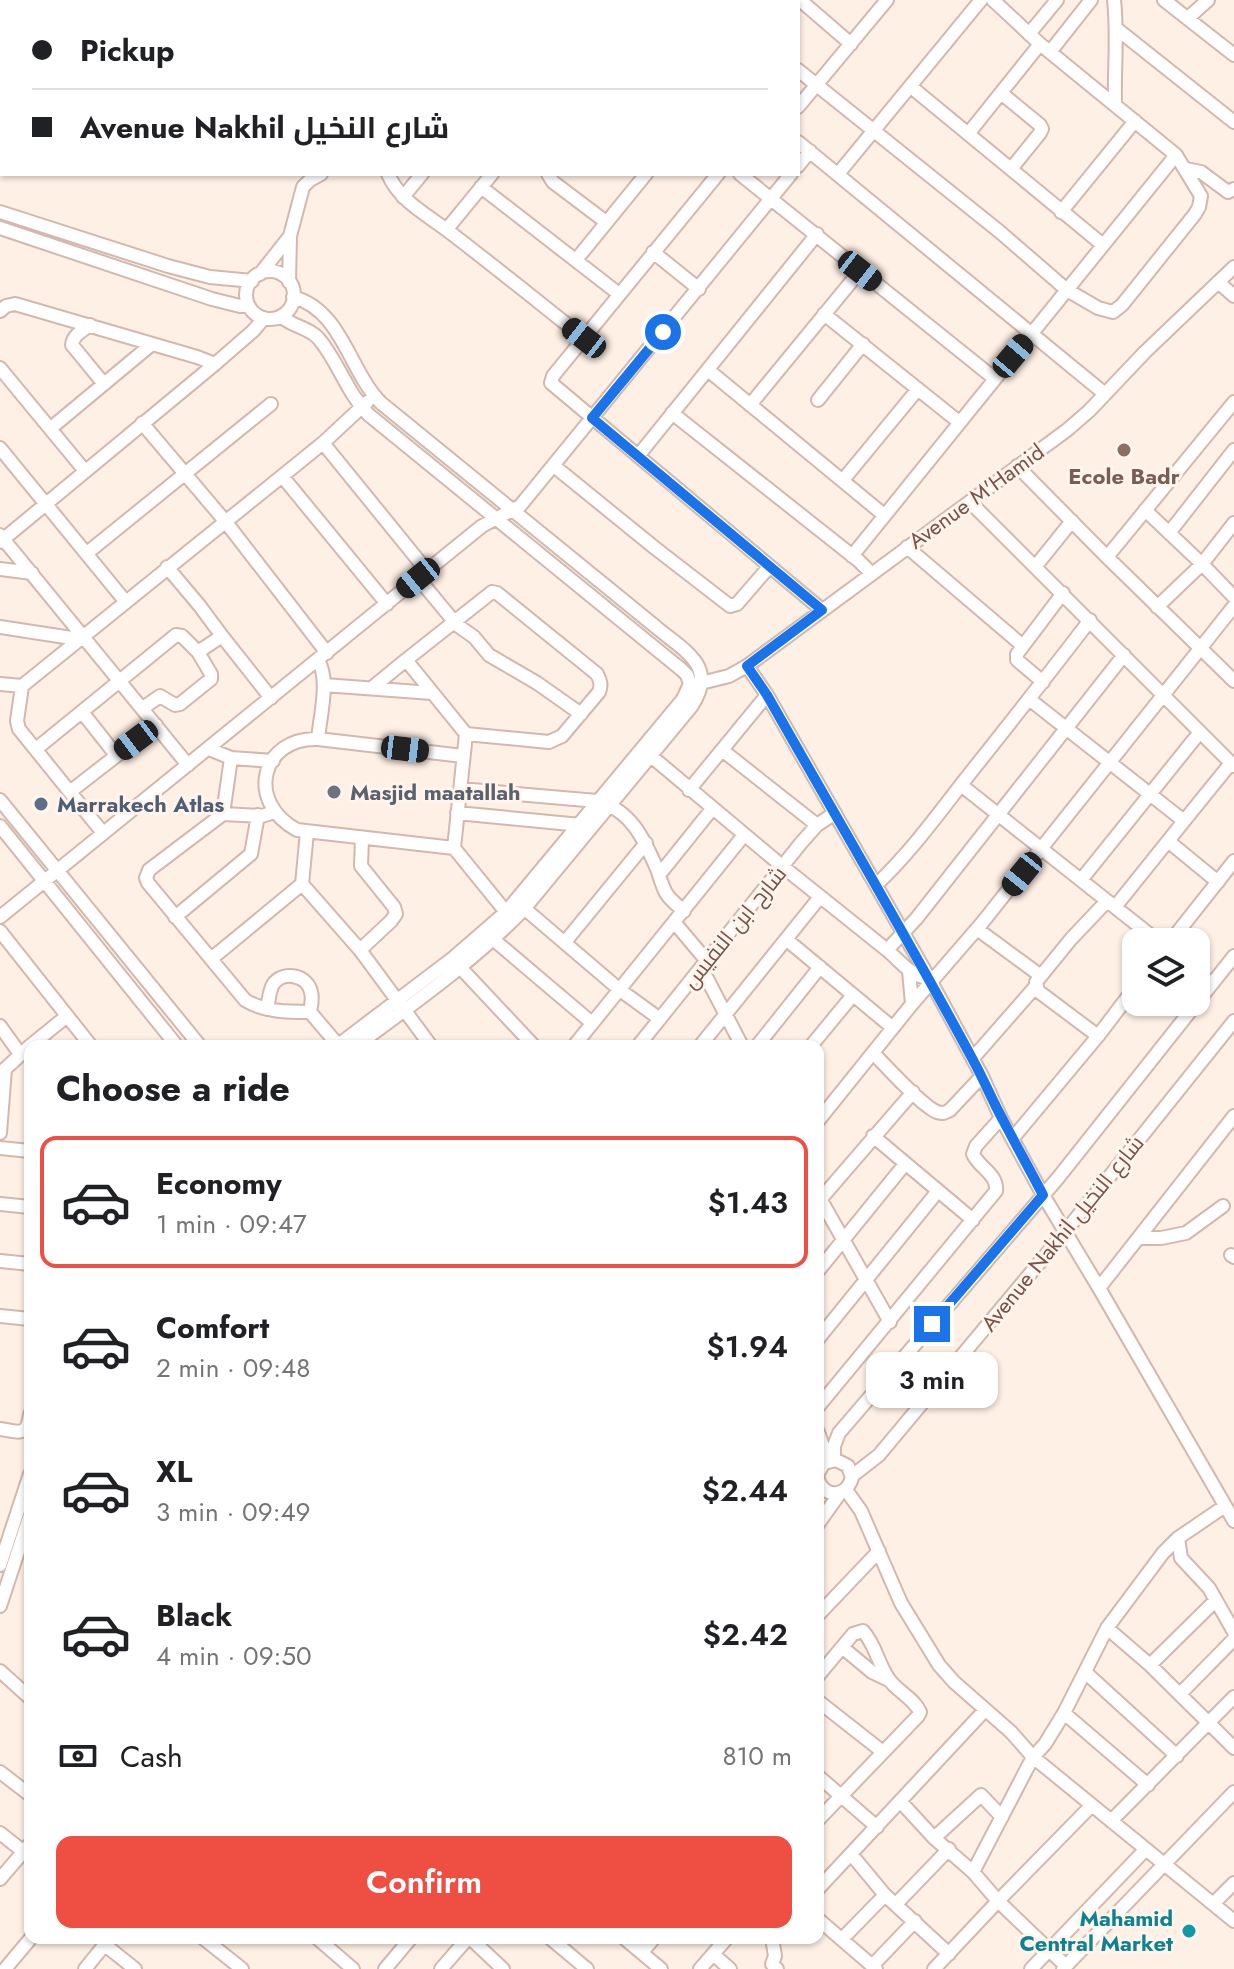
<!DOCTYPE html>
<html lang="en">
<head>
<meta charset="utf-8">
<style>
	:root { --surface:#fff; --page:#f2f2f2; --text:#202124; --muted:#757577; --line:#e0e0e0; --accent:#ef4e43 }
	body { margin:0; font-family:Jost,Cairo,sans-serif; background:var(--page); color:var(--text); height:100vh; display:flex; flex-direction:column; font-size:30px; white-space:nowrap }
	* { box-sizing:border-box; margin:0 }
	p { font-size:26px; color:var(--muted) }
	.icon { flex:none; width:44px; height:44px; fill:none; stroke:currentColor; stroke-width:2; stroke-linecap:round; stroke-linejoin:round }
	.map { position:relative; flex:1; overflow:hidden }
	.side { position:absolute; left:24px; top:1040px; width:800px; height:904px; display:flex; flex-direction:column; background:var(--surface); border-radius:16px; box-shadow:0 2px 6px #0004 }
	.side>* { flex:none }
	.guide { position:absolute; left:0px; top:0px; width:800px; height:176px; box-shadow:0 2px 6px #0004; display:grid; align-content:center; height:176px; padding:0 32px; background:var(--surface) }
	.fabs { position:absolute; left:1122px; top:928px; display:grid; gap:16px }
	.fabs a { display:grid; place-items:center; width:88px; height:88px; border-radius:16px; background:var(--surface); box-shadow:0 2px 6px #0004; font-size:40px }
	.end { position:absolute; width:36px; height:36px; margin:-18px; border:10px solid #1a73e8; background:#fff; box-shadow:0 0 0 4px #fff }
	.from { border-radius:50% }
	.bubble { position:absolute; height:56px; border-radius:16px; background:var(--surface); box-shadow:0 2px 6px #0004; font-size:26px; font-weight:600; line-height:56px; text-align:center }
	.car { position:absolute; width:24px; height:48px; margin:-24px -12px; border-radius:10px; box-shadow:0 0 6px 2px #0007; background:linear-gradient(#222 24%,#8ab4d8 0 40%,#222 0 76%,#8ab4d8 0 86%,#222 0) }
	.guide b { display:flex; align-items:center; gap:28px; height:76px; font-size:30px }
	.guide b+b { border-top:2px solid var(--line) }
	.guide i { width:20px; height:20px; background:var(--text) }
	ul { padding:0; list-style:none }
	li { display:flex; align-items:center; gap:24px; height:132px; margin:0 16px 12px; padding:0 16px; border:4px solid transparent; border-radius:16px }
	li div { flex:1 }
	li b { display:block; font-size:30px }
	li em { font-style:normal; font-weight:600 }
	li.on { border-color:var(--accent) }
	li>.icon { width:72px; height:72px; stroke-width:1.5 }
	h2 { padding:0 32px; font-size:36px; line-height:96px }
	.pay { display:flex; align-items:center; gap:20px; height:88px; padding:0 32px; font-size:30px }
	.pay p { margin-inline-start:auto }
	.button { display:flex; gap:16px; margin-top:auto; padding:16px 32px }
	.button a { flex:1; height:92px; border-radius:16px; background:var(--accent); color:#fff; font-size:32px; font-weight:600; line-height:92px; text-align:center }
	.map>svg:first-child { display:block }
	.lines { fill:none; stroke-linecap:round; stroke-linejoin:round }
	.minor-casing { stroke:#d3b8ad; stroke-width:16 }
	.minor { stroke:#fff; stroke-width:12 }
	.route { stroke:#1a73e8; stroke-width:10 }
	.education-dot { fill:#8d6e63; stroke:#fff5ed; stroke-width:3 }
	.worship-dot { fill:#6b7280; stroke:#fff5ed; stroke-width:3 }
	.service-dot { fill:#5c6f8a; stroke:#fff5ed; stroke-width:3 }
	.culture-dot { fill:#0f9aa8; stroke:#fff5ed; stroke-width:3 }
	.labels { text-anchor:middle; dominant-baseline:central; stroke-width:6; stroke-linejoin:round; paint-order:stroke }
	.education-label { font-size:22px; font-weight:bold; fill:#785e54; stroke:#fff5ed }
	.street-label { font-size:22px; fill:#795248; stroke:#fff5ed }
	.worship-label { font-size:22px; font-weight:bold; fill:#5b616d; stroke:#fff5ed; text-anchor:start }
	.service-label { font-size:22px; font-weight:bold; fill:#4e5e75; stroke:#fff5ed; text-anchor:start }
	.culture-label { font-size:22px; font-weight:bold; fill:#0d838f; stroke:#fff5ed; text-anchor:end }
</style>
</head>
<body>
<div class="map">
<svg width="1234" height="1969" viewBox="0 0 1234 1969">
	<rect width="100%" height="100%" fill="#fef0e5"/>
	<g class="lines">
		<defs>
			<path id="minor" d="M624 0 626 2
				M712 0 714 2
				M800 0 851 44
				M1114 0C1118 35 1114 69 1115 104
				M1164 0 1234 55
				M483 2 485 0
				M563 2 565 0
				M1188 18 1208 0
				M1117 29 1234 122
				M1029 34 1057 0
				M1050 52 1091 0
				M798 70 1000 232 1067 290 1098 308 1113 312 1122 305 1195 214 1199 207 1201 196 1176 155 1040 44 993 0
				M910 86 1103 245
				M1001 93 1040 125 1042 129 1040 133 1011 169
				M798 107 887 0
				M968 134 1040 44
				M798 142 1105 394
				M798 166 810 151
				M1186 169 1201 172 1228 192 1234 189
				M388 174C401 204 432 217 456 237 499 270 541 304 584 338
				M548 174 553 182 606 222
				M718 174 553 376 551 383 822 610
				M740 174 995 379
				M838 174 981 0
				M481 187 619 294
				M403 197 422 174
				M0 212 168 266 210 277 252 281
				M1061 212 1135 121
				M0 228 212 299 240 306H249
				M447 229 492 174
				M653 252 699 289
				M576 260 646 174
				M246 295a24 24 0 1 1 48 0a24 24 0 1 1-48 0Z
				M260 274 290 236
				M289 282 290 236 303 187 310 180 321 174
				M1218 282 1234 296
				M293 297C342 310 349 371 381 403L656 627C684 651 719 666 691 707L524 909C474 961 414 1003 356 1046
				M0 311 6 306 15 304 197 357 215 364
				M824 314 959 422
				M281 316C292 327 309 327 319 339 339 363 347 393 369 415L682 670 687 675 690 684 683 699 506 912 453 958 337 1046
				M90 325C82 331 73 335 72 345L104 384
				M0 368 85 471
				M708 370 884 515
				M818 400 863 344
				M750 405 860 271
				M672 413 859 561 871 573
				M142 423 225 521 327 653
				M51 428 152 344
				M323 443 427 571
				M0 448 125 601
				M638 456 817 234
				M554 466 655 548 730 606 737 604 769 567
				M1017 466 1107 557 1234 681
				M282 476 387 604
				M843 480 918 389
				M970 502 1234 766
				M1145 510 1202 564 1234 597
				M1169 533 1234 450
				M0 535 188 765
				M0 542 215 364 253 331 264 318
				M907 547 1023 646
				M87 553 271 404
				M852 556 1176 155
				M1107 557 1234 402
				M167 567 199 605 222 636
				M1035 567 1072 521
				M0 569 32 573
				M418 578 457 625 474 637 489 655 537 683 581 714
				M492 592 497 593 597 674C600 680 602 685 599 692L562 736 549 742 466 734 406 660Z
				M1157 607 1202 564 1234 523
				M0 627 78 639
				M747 666 767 695 929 978 982 1076 1001 1118 1043 1195 1099 1288 1234 1521
				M1043 682 1017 660V654L1063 593
				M0 684 22 686 323 443 367 402
				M697 684 729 676 747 666 1067 430 1089 411 1145 352 1234 267
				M324 685 432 693
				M22 686 17 721 19 729 103 833
				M373 687 406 660
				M1029 699 1184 821 1231 763
				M143 708 160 696 175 705 180 704 211 679V674L198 652
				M82 712 116 755
				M318 739C320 716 330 680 318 660
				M36 749 176 635 182 636 198 652 222 636 271 698
				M209 749 231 758 223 814
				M722 750 817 825
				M651 756 782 866 887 950C900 961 911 977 929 978
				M231 758 273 761
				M961 785 1159 942
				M460 789 597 801C631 810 644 839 657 869 660 877 662 886 666 893 670 900 677 905 684 911
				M689 790 767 695
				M71 791 156 725
				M0 800 200 1046
				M274 812 262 816 223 814 149 870 146 878 148 883 245 1000C264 1012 288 1012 310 1012L338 1045
				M457 813 581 825
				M1184 821 1168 841 1218 882
				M0 826 177 1046
				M454 848 297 830C245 802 261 737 318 739L463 756
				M454 848 466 734
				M454 848 510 917
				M659 875 712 809
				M1081 880 1200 732
				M302 884 360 950 431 1046
				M876 885C909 854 936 817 964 781 1006 728 1049 674 1090 620
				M518 903 620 990 660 1019
				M1115 907 1168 841
				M0 917 482 526 520 506 791 174
				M175 917 251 854 258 815
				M674 922 706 960
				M977 929 1041 976
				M0 931 91 1046
				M487 934 592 1023
				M787 940 893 1028
				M565 942 646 843
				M1170 942 1234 861
				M360 950 391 921 396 914 394 907 361 866 362 838
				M887 950 916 919 1124 655
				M211 959 302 884 307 832
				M457 964 534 1046
				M701 967 742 1046
				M909 971 912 1004
				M1196 972 1212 984
				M267 1009C269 1001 269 989 274 983 285 970 308 976 311 992 313 999 311 1006 310 1012
				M0 1026 20 1054
				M1098 1036 1038 991 1036 982 1071 939 1107 901
				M30 1046 67 1016
				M574 1046 744 835
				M638 1046 801 843 817 825 835 813
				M700 1046 820 897
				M757 1046 820 967
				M811 1046 853 995
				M874 1054C887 1067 922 1106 937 1112 944 1114 944 1113 950 1110L982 1076
				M973 1058 1036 986
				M818 1121 912 1004 982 923 1234 606
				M0 1133 5 1069 30 1046
				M873 1136 973 1220
				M1013 1138 1098 1036 1136 986
				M0 1148 30 1151
				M818 1195 890 1322
				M818 1202 913 1092
				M0 1204 30 1207
				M1139 1238H1161L1186 1233 1223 1206
				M1231 1255 1234 1257
				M0 1261 30 1264
				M818 1271 905 1164
				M1099 1288 1234 1116
				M0 1316 30 1319
				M818 1339 938 1191
				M818 1407 996 1191C998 1174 979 1168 973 1154L976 1146 1001 1118
				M0 1429C19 1432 27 1437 30 1414
				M818 1432 828 1461
				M834 1460V1446L839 1433 1058 1178 1234 956
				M818 1473 824 1463 836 1460 848 1466 852 1478C846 1497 826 1499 818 1480
				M852 1476 879 1455 1065 1232 1234 1021
				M846 1490 861 1511 901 1603 939 1665 954 1682 1011 1732 1033 1757 1234 1921
				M818 1524 840 1493
				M1178 1538 1181 1558 1209 1588 1234 1632
				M0 1565 30 1474
				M0 1606 30 1515
				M818 1615 879 1551
				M1107 1628 1150 1665 1234 1748
				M842 1647 872 1672 889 1680
				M1150 1665 1216 1600
				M0 1671 30 1698
				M1085 1672 1177 1756
				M818 1676 853 1634 863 1631C875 1644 878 1663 888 1678 896 1691 914 1698 920 1712L918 1716 818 1820
				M1180 1694 1234 1639
				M818 1701 883 1752
				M1064 1713 1148 1785
				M0 1772 30 1795
				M818 1776 877 1827
				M900 1801 934 1838 973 1872 998 1901 1066 1966
				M1111 1821 1234 1697
				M0 1833 24 1852
				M934 1838 981 1795 1002 1817
				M851 1854 885 1895 949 1954
				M973 1872 1033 1757 1045 1744 1064 1713 1107 1628 1163 1553 1178 1538 1225 1506
				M0 1879 30 1844
				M818 1889 985 1710
				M896 1904 949 1849
				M1213 1904 1234 1883
				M818 1919 876 1969
				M203 1938 242 1969
				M317 1938 353 1969
				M470 1938 503 1969
				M550 1938 587 1969
				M624 1938 661 1969
				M772 1938 775 1956 772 1964 777 1969
				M842 1939 885 1895
				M105 1945 135 1969
				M642 1952 654 1938
				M713 1954 730 1969
				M873 1965 915 1921
				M5 1969 31 1938
				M85 1969 110 1938
				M385 1969 411 1938
				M441 1969 468 1938
				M700 1969 727 1938
				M934 1969 998 1901 1092 1805
				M1031 1969 1146 1849
				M1063 1969 1234 1792"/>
		</defs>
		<!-- minor casing -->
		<use href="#minor" class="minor-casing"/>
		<!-- minor -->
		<use href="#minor" class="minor"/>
	</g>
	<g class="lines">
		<!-- route -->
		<path class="route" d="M663 332 592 418 822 610 747 666 767 695C836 817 907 937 973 1060 984 1080 992 1100 1003 1120 1016 1145 1030 1170 1043 1195L932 1324"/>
	</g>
	<!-- markers -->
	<circle class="education-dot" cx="1124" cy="450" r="8"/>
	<circle class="worship-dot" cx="334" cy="792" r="8"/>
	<circle class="service-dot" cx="41" cy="804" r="8"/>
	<circle class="culture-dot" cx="1189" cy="1931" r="8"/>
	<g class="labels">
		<!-- education labels -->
		<g class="education-label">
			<text x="1124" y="476">Ecole Badr</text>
		</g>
		<!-- street labels -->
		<g class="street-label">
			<text transform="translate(976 496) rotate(-36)">Avenue M'Hamid</text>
			<text transform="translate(734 927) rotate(-51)">شارح ابن النفيس</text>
			<text transform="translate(1062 1233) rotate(-51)">Avenue Nakhil شارع النخيل</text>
		</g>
		<!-- worship labels -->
		<g class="worship-label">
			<text x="350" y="792">Masjid maatallah</text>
		</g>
		<!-- service labels -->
		<g class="service-label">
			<text x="57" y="804">Marrakech Atlas</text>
		</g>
		<!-- culture labels -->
		<g class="culture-label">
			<text x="1173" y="1918">Mahamid<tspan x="1173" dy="25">Central Market</tspan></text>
		</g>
	</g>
</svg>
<div class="fabs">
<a><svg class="icon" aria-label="layers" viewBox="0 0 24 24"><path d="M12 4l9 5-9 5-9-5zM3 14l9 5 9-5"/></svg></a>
</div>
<i class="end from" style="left:663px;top:332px"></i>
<i class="end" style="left:932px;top:1324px"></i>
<div class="bubble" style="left:866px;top:1352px;width:132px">3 min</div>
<i class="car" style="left:860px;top:271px;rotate:128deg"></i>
<i class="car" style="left:584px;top:338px;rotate:308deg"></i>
<i class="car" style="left:1013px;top:356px;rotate:40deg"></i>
<i class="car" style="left:418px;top:578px;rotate:231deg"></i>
<i class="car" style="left:136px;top:740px;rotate:233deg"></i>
<i class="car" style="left:405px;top:749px;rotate:97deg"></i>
<i class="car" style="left:1022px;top:874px;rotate:219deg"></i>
<div class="guide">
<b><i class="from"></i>Pickup</b>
<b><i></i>Avenue Nakhil شارع النخيل</b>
</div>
<section class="side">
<h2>Choose a ride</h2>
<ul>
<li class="on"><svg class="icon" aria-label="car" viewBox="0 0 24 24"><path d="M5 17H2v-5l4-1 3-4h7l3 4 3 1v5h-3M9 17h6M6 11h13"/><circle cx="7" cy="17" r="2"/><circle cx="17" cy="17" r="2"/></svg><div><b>Economy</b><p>1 min · 09:47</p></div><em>$1.43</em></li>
<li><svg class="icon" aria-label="car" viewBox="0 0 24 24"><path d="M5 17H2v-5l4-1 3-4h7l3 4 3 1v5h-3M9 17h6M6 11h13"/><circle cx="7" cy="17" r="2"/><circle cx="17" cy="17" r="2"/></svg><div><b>Comfort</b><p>2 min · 09:48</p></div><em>$1.94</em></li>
<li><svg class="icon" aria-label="car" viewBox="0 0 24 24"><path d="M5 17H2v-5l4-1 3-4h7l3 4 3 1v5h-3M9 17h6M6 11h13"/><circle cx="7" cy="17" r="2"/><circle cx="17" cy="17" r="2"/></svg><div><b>XL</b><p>3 min · 09:49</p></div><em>$2.44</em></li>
<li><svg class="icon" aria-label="car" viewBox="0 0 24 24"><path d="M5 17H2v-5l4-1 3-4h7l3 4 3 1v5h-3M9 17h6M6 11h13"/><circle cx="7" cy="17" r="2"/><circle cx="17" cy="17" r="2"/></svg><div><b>Black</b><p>4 min · 09:50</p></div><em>$2.42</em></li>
</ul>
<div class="pay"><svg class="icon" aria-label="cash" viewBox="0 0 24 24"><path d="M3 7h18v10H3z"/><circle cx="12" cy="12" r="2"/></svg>Cash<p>810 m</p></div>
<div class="button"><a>Confirm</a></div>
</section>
</div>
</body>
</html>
